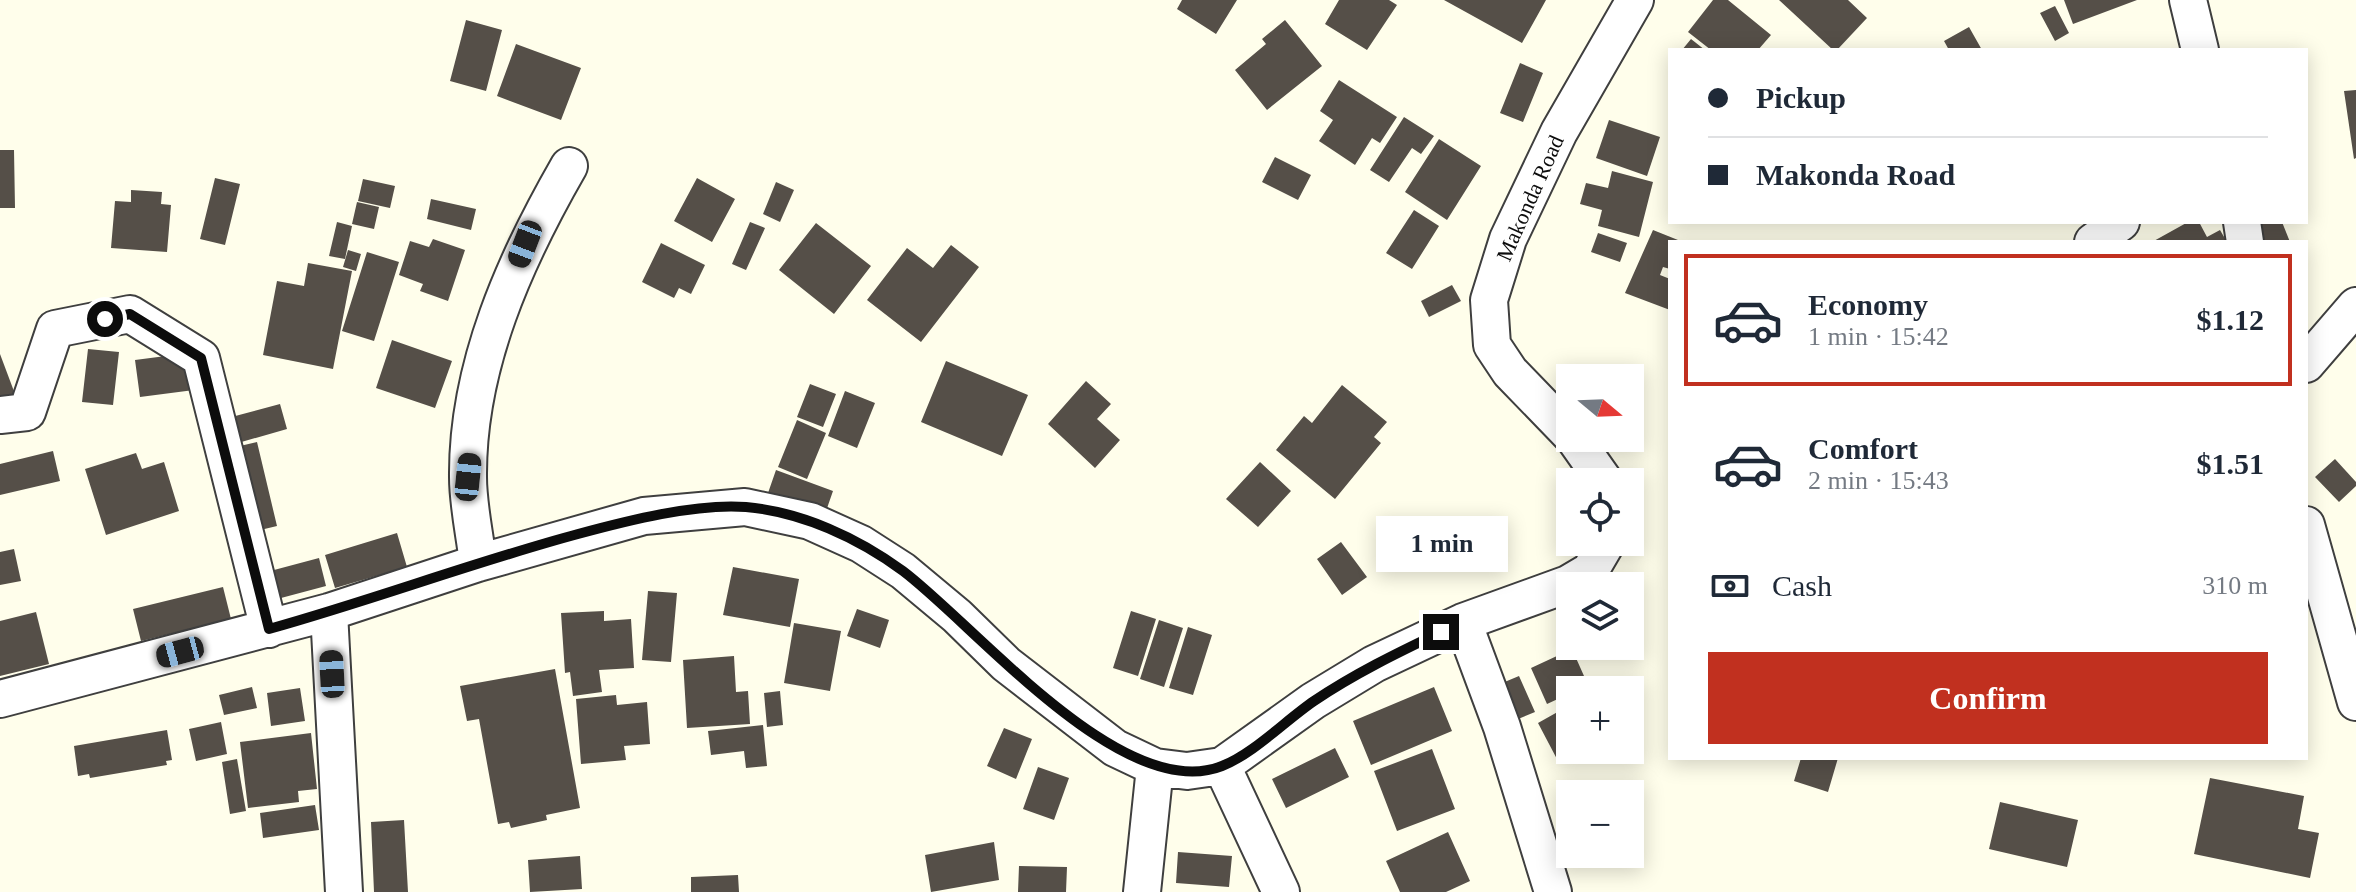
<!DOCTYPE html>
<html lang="en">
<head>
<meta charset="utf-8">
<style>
	:root { --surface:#fff; --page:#f6f6f7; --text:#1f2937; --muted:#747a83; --line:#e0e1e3; --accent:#c1301f }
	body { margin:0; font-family:Georgia,serif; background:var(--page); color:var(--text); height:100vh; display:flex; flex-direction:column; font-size:30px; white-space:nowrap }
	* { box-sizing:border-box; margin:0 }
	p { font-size:26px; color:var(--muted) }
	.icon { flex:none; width:44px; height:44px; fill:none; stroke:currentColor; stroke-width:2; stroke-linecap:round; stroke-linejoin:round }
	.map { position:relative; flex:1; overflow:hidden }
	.side { position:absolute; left:1668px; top:240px; width:640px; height:520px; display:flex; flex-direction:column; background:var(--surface); border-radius:0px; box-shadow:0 4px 20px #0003 }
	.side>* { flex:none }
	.guide { position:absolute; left:1668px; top:48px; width:640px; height:176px; border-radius:0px; box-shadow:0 4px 20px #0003; display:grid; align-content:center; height:176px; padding:0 40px; background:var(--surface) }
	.needle { width:52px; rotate:109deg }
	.fabs { position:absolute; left:1556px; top:364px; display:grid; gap:16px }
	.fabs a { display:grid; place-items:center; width:88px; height:88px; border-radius:0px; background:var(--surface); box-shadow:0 4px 20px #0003; font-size:40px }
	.end { position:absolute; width:36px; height:36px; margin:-18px; border:10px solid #0c0c0c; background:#fff; box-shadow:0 0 0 4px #fff }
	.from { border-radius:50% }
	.bubble { position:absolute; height:56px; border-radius:0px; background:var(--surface); box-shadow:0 4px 20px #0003; font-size:26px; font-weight:600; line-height:56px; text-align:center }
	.car { position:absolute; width:24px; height:48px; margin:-24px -12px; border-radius:10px; box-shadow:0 0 6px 2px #0007; background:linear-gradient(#222 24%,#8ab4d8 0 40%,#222 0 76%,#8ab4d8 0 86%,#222 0) }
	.guide b { display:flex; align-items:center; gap:28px; height:76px; font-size:30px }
	.guide b+b { border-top:2px solid var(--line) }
	.guide i { width:20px; height:20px; background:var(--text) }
	ul { padding:14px 0 0; list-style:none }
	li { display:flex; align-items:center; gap:24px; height:132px; margin:0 16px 12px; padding:0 24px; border:4px solid transparent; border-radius:0px }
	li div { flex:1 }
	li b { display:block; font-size:30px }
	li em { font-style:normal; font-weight:600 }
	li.on { border-color:var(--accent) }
	li>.icon { width:72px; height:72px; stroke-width:1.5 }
	.pay { display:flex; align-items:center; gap:20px; height:88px; padding:0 40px; font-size:30px }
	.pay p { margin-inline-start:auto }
	.primary-button { display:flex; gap:16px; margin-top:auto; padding:16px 40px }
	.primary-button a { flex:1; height:92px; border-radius:0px; background:var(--accent); color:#fff; font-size:32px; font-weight:600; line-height:92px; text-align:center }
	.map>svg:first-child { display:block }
	.building { fill:#554f48 }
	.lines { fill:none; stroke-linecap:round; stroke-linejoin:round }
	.street-casing { stroke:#3f3f3f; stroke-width:40 }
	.street { stroke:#fff; stroke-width:36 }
	.route { stroke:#0c0c0c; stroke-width:10 }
	.labels { text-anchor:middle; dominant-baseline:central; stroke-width:8; stroke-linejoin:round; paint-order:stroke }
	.street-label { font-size:22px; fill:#0c0c0c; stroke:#fff }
</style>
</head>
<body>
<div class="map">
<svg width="2356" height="892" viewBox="0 0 2356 892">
	<rect width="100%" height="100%" fill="#fffeeb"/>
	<!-- building -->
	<path class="building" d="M1182 0H1237L1216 34 1177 9Z
		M1339 0H1389L1397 5 1367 50 1325 24Z
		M1444 0H1546L1522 43Z
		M1713 0H1728L1771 35 1758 50H1711L1688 32Z
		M1779 0H1848L1867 18 1837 50H1833Z
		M2064 0H2137L2073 24Z
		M2055 6 2069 33 2055 41 2040 13Z
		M466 20 502 30 486 91 450 81Z
		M1285 20 1322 66 1267 110 1235 70 1266 44 1262 39Z
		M1969 27 1982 50H1949L1944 41Z
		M1691 39 1705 50H1682Z
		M516 44 581 68 561 120 497 96Z
		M1520 63 1543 73 1523 122 1500 113Z
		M1339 80 1397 117 1380 143 1372 138 1355 165 1319 141 1333 120 1320 111Z
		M2356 90V158L2354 159 2344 91Z
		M1404 117 1434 136 1421 154 1412 148 1389 182 1370 170Z
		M1609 120 1660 137 1647 176 1596 158Z
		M1439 139 1481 166 1447 220 1405 192Z
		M0 150H14L15 208H0Z
		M1275 157 1311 175 1298 200 1262 182Z
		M1612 171 1653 182 1639 237 1598 226 1602 210 1580 204 1586 183 1608 188Z
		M215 178 240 184 225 245 200 239Z
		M697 178 735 199 712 242 674 221Z
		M363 179 395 186 390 208 358 201Z
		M776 182 794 190 780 222 763 214Z
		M131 190 162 192 161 204 171 205 167 252 111 248 115 201 131 202Z
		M431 199 476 209 471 230 427 219Z
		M357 202 379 207 374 229 352 224Z
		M1414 210 1439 226 1412 269 1386 253Z
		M337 222 352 226 345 259 329 256Z
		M750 222 765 228 746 270 732 264Z
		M2188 222H2199L2207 237 2220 230 2227 242H2152Z
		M2250 222H2282L2290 242H2258Z
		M816 223 871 266 834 314 779 270Z
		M1653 230 1683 242H1670V269L1663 267 1660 275 1670 279V310L1625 293Z
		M1598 233 1627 243 1620 262 1591 252Z
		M433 239 465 250 448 301 420 291 423 284 399 275 410 241 429 247Z
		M661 243 705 265 691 294 679 288 674 298 642 282Z
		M951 245 979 267 921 342 867 300 907 248 933 268Z
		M348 250 361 254 356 271 343 267Z
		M367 252 399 262 374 341 342 331Z
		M308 263 352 271 333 369 263 355 277 281 304 286Z
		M1452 285 1461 301 1429 317 1421 301Z
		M392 340 452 361 435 408 376 388Z
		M88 349 119 352 113 405 82 402Z
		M189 353 194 390 140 397 135 360Z
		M0 354 15 394 0 399Z
		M946 361 1028 395 1002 456 921 422Z
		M1086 381 1111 404 1097 419 1120 440 1095 468 1048 424Z
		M810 384 836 394 823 427 797 417Z
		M1342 385 1387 422 1374 437 1381 443 1335 499 1276 450 1304 416 1312 423Z
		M845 391 875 403 857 448 828 436Z
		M280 404 287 429 231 445 224 419Z
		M797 420 826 433 807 479 778 467Z
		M257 442 277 526 248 533 227 449Z
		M53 451 60 481 0 495V464Z
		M136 453 142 469 164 462 179 511 106 535 85 469Z
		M2335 459 2356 482V486L2339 502 2315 477Z
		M1260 462 1291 491 1258 527 1226 499Z
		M776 470 833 491 825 514 768 493Z
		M397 533 407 567 335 588 325 555Z
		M1341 542 1367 577 1342 595 1317 559Z
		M14 549 21 581 0 585V552Z
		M319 558 326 586 266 602 259 574Z
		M733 567 799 579 790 627 723 615Z
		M223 587 231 619 141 641 133 609Z
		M648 591 677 593 671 662 642 660Z
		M857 609 889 620 880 648 847 636Z
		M604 611V621L631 619 634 668 599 670 602 692 573 696 570 672 565 673 561 613Z
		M1131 611 1156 619 1138 676 1113 668Z
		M36 612 49 664 0 676V621Z
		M1159 620 1183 628 1164 687 1140 679Z
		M794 623 841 631 830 691 784 683Z
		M1188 627 1212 635 1193 695 1169 688Z
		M1572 649 1588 685 1547 704 1531 668Z
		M734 656 736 692 748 691 750 724 687 728 683 660Z
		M555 669 580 808 546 815 547 820 511 828 509 822 498 824 479 719 467 721 460 686Z
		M1519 676 1535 712 1511 722 1495 686Z
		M252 687 257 708 224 715 219 695Z
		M1434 687 1452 731 1371 765 1353 721Z
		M300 688 305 721 271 726 267 693Z
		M780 691 783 725 767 727 764 693Z
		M616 695 617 705 647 702 650 744 624 746 626 760 581 764 576 699Z
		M1570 705V750H1578L1558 761 1538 723Z
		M221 722 227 754 196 761 189 729Z
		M763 725 767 766 746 768 744 751 711 755 708 731Z
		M1004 728 1032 739 1016 779 987 766Z
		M167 730 172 760 166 761 167 765 90 778 89 774 78 776 74 746Z
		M311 733 317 789 298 791 299 802 248 808 240 742Z
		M1335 748 1349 777 1286 808 1272 779Z
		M1432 749 1455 809 1397 831 1374 771Z
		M1801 758H1838L1828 792 1794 781Z
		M237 759 246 811 230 814 222 762Z
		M1038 767 1069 778 1054 820 1023 809Z
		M2210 778 2304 796 2298 829 2319 833 2310 878 2194 854Z
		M2000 802 2078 820 2067 867 1989 849Z
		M315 805 319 830 263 838 260 813Z
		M404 820 408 892H374L371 822Z
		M1448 832 1470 881 1446 892H1400L1386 861Z
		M994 842 999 880 931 892 925 855Z
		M1178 852 1232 856 1229 887 1176 883Z
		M580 856 582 889 530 892 528 860Z
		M1019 866 1067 867 1066 892H1018Z
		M738 875 739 892H691V877Z"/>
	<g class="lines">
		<defs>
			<path id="street" d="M2188 0 2200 50
				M2242 222 2245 242
				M2093 242 2121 222
				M2306 364 2356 306
				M0 415 27 412 55 329 130 314 201 358 269 629
				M1570 434 1510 372 1492 345 1489 300 1508 239 1559 132 1635 0
				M1574 438 1605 482
				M2306 525 2356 702
				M478 563C475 535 468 506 468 477 467 366 515 260 569 166
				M329 612 344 892
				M1463 622 1502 727 1553 892
				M0 699 329 612 478 563 644 516 745 507 810 521 861 544 903 571 957 616 1006 664 1115 748 1155 767 1187 771 1222 766 1313 701 1374 664 1463 622 1568 584 1590 571 1607 542
				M1222 766 1281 892
				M1142 892 1155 767"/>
		</defs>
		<!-- street casing -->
		<use href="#street" class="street-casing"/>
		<!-- street -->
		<use href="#street" class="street"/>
	</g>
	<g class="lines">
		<!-- route -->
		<path class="route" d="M105 319 130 314 201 358 269 629C373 600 474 562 578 534 626 521 696 503 746 507 802 512 858 538 903 571 976 626 1123 805 1222 766 1253 754 1286 720 1314 701 1354 674 1397 653 1441 632"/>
	</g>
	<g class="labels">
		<!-- street labels -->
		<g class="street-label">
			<text transform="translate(1530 198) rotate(-66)">Makonda Road</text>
		</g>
	</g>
</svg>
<div class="fabs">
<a><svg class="needle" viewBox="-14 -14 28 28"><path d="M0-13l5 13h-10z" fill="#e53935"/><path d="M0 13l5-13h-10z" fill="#747a83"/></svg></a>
<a><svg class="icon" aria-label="locate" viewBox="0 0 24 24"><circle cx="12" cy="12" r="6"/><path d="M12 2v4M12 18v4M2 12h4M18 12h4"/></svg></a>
<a><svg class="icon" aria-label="layers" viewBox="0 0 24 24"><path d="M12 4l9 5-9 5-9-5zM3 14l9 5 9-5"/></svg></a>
<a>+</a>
<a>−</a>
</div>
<i class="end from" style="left:105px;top:319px"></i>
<i class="end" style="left:1441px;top:632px"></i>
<div class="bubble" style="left:1376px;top:516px;width:132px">1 min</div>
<i class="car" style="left:525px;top:244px;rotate:201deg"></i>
<i class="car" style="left:468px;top:477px;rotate:6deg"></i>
<i class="car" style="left:180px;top:652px;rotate:255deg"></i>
<i class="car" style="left:332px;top:674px;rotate:357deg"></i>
<div class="guide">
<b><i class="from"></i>Pickup</b>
<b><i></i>Makonda Road</b>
</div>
<section class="side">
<ul>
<li class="on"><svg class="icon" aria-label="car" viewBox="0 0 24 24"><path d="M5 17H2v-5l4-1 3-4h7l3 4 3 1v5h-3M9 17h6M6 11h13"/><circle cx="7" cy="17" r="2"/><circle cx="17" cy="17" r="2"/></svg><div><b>Economy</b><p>1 min · 15:42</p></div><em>$1.12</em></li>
<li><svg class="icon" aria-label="car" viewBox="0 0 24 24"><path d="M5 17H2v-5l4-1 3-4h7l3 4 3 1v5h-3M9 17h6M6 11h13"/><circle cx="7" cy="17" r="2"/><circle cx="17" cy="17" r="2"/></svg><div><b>Comfort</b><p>2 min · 15:43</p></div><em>$1.51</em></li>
</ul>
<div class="pay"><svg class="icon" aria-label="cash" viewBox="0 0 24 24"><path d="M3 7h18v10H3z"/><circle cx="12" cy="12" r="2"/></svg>Cash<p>310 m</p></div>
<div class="primary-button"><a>Confirm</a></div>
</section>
</div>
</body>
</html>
